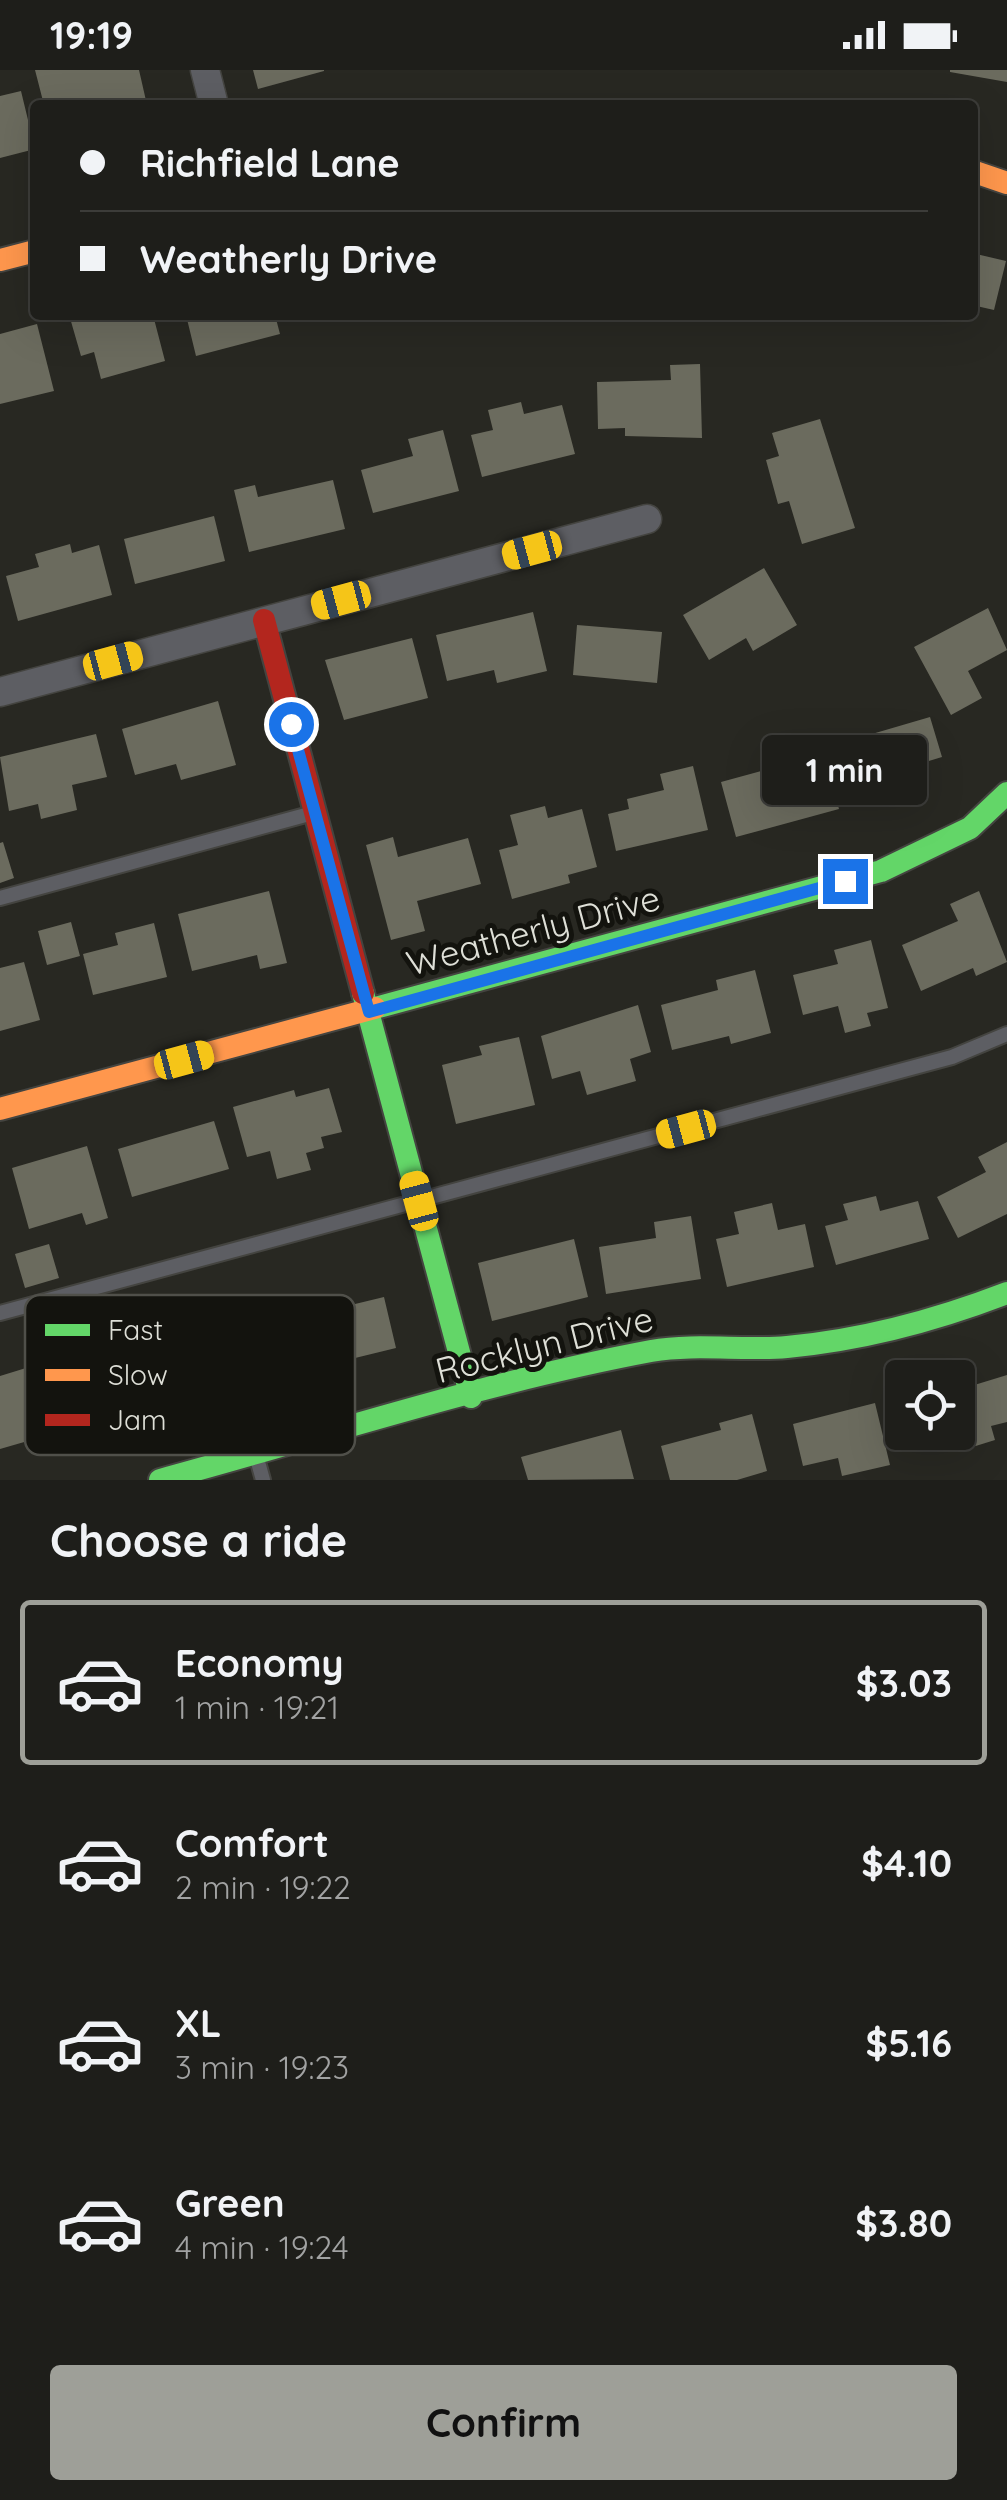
<!DOCTYPE html>
<html lang="en">
<head>
<meta charset="utf-8">
<style>
	:root { --surface:#1e1e1a; --page:#262723; --text:#f1f3f6; --muted:#a1a2a2; --line:#3c3c39; --accent:#9e9f98 }
	body { margin:0; font-family:Quicksand,sans-serif; background:var(--page); color:var(--text); height:100vh; display:flex; flex-direction:column; font-size:38px; white-space:nowrap }
	* { box-sizing:border-box; margin:0 }
	p { font-size:32px; color:var(--muted) }
	.icon { flex:none; width:55px; height:55px; fill:none; stroke:currentColor; stroke-width:2; stroke-linecap:round; stroke-linejoin:round }
	.map { position:relative; height:1410px; overflow:hidden }
	.drawer { display:flex; flex-direction:column; background:var(--surface); flex:1 }
	.drawer>* { flex:none }
	.banner { position:absolute; left:30px; top:30px; width:948px; height:220px; border-radius:10px; box-shadow:0 10px 40px #0002,0 0 0 2px var(--line); display:grid; align-content:center; height:220px; padding:0 50px; background:var(--surface) }
	.fabs { position:absolute; left:885px; top:1290px; display:grid; gap:20px }
	.fabs a { display:grid; place-items:center; width:90px; height:90px; border-radius:10px; background:var(--surface); box-shadow:0 10px 40px #0002,0 0 0 2px var(--line); font-size:50px }
	.end { position:absolute; width:45px; height:45px; margin:-22px; border:12px solid #1a73e8; background:#fff; box-shadow:0 0 0 5px #fff }
	.from { border-radius:50% }
	.bubble { position:absolute; height:70px; border-radius:10px; background:var(--surface); box-shadow:0 10px 40px #0002,0 0 0 2px var(--line); font-size:32px; font-weight:700; line-height:70px; text-align:center }
	.car { position:absolute; width:30px; height:60px; margin:-30px -15px; border-radius:12px; box-shadow:0 0 8px 2px #0007; background:linear-gradient(#f5c518 24%,#345 0 40%,#f5c518 0 76%,#345 0 86%,#f5c518 0) }
	.banner b { display:flex; align-items:center; gap:35px; height:95px; font-size:38px }
	.banner b+b { border-top:2px solid var(--line) }
	.banner i { width:25px; height:25px; background:var(--text) }
	ul { padding:0; list-style:none }
	li { display:flex; align-items:center; gap:30px; height:165px; margin:0 20px 15px; padding:0 30px; border:5px solid transparent; border-radius:10px }
	li div { flex:1 }
	li b { display:block; font-size:38px }
	li em { font-style:normal; font-weight:700 }
	li.current { border-color:var(--accent) }
	li>.icon { width:90px; height:90px; stroke-width:1.5 }
	h2 { padding:0 50px; font-size:45px; line-height:120px }
	.cta { display:flex; gap:20px; margin-top:auto; padding:20px 50px }
	.cta a { flex:1; height:115px; border-radius:10px; background:var(--accent); color:#111; font-size:40px; font-weight:700; line-height:115px; text-align:center }
	.status { display:flex; justify-content:space-between; align-items:center; height:70px; padding:0 50px; background:var(--surface); direction:ltr }
	.status svg { height:28px; fill:currentColor }
	.map>svg:first-child { display:block }
	.building { fill:#6b6b5e }
	.lines { fill:none; stroke-linecap:round; stroke-linejoin:round }
	.lane-casing { stroke:#444440; stroke-width:18 }
	.street-casing { stroke:#444440; stroke-width:31 }
	.fast-casing { stroke:#444440; stroke-width:26 }
	.slow-casing { stroke:#444440; stroke-width:26 }
	.jam-casing { stroke:#444440; stroke-width:26 }
	.lane { stroke:#5d5e63; stroke-width:14 }
	.street { stroke:#5d5e63; stroke-width:28 }
	.fast { stroke:#63d668; stroke-width:22 }
	.slow { stroke:#ff974d; stroke-width:22 }
	.jam { stroke:#b3261e; stroke-width:22 }
	.route { stroke:#1a73e8; stroke-width:12 }
	.labels { text-anchor:middle; dominant-baseline:central; stroke-width:10; stroke-linejoin:round; paint-order:stroke }
	.street-label { font-size:35px; fill:#dedfd7; stroke:#13130e }
	.key { fill:#13130e; stroke:#50504a; stroke-width:2.5 }
	.key-label { font-size:28px; fill:#dedfd7 }
</style>
</head>
<body>
<div class="status"><b>19:19</b><svg viewBox="0 0 49 12"><path d="M0 12V9h3v3zM5 12V6h3v6zM10 12V3h3v9zM15 12V0h3v12zM26 1h20v11H26zM47 4h2v5h-2z"/></svg></div>
<div class="map">
<svg width="1007" height="1410" viewBox="0 0 1007 1410">
	<rect width="100%" height="100%" fill="#282822"/>
	<!-- building -->
	<path class="building" d="M35 0H139L147 35H44Z
		M253 0H324V1L258 19Z
		M950 0H1007V12L950 2Z
		M21 21 35 79 0 88V26Z
		M972 183 1006 191 994 240 972 235Z
		M81 245H153L165 291 101 309 94 282 81 286 70 248Z
		M186 245H275L280 264 196 286Z
		M37 254 54 321 0 334V264Z
		M700 294 702 368 625 366V358L598 359 597 312 671 310 670 295Z
		M521 332 524 344 562 335 575 384 482 407 471 365 493 360 488 340Z
		M820 349 855 458 802 474 789 431 778 434 766 390 779 386 772 363Z
		M443 360 459 421 373 443 361 400 413 386 408 369Z
		M333 410 345 459 249 482 234 420 255 415 258 427Z
		M214 446 225 491 135 514 124 469Z
		M70 474 72 483 99 475 112 525 18 551 6 506 39 497 35 484Z
		M764 498 797 555 753 581 746 568 709 590 683 545Z
		M988 538 1007 580 968 601 982 628 951 645 914 577Z
		M533 542 547 601 497 613 494 600 447 611 436 565Z
		M577 555 662 562 657 613 573 605Z
		M412 568 428 628 344 650 325 590Z
		M218 631 236 695 181 710 176 694 135 705 122 659Z
		M930 647 942 687 909 697 915 717 865 732 848 671Z
		M96 664 107 707 72 715 77 740 41 749 38 734 9 741 0 687Z
		M824 684 839 739 736 767 721 712Z
		M693 696 708 760 616 781 608 744 629 739 627 729 664 720 660 704Z
		M545 736 548 748 582 739 597 797 568 805 570 813 512 829 499 780 518 775 510 745Z
		M393 767 398 787 468 768 481 814 417 831 425 861 391 870 366 775Z
		M3 772 14 808 0 813V773Z
		M269 821 287 893 260 899 257 885 192 901 178 844Z
		M979 821 1007 892 976 906 973 898 921 921 902 875 958 851 950 834Z
		M71 852 80 886 47 895 38 861Z
		M154 853 167 907 93 925 83 884 118 875 115 863Z
		M871 870 888 938 867 943 871 956 845 963 838 936 803 945 793 905 838 894 834 880Z
		M24 892 40 950 0 961V898Z
		M755 900 771 963 731 974 729 966 672 980 661 935 718 920 716 910Z
		M638 935 651 982 630 989 636 1011 587 1025 580 1001 552 1009 541 966Z
		M519 967 535 1035 456 1054 442 995 482 985 479 976Z
		M329 1018 342 1062 321 1067 324 1078 306 1083 311 1100 277 1109 270 1081 247 1087 233 1037 294 1020 296 1027Z
		M214 1051 229 1099 132 1127 118 1079Z
		M1007 1072V1144L958 1168 937 1127 986 1102 978 1087Z
		M87 1076 108 1148 86 1155 82 1143 29 1159 12 1098Z
		M876 1126 880 1141 918 1131 929 1169 836 1195 825 1156 848 1150 843 1134Z
		M772 1133 778 1160 805 1154 814 1197 727 1217 716 1169 739 1164 734 1142Z
		M691 1146 701 1209 606 1224 599 1177 656 1168 654 1152Z
		M574 1169 588 1227 492 1251 478 1193Z
		M49 1174 59 1208 25 1218 15 1184Z
		M384 1227 396 1278 306 1300 293 1249Z
		M26 1298 45 1366 0 1379V1306Z
		M1007 1305V1352L991 1356 995 1370 966 1379 961 1364 937 1372 935 1362H958V1320Z
		M875 1333 890 1395 842 1406 838 1388 803 1396 793 1354Z
		M752 1344 767 1401 737 1410H670L661 1376 721 1360 719 1353Z
		M621 1360 634 1409 528 1410 521 1387Z"/>
	<g class="lines">
		<defs>
			<path id="lane" d="M0 828 313 743
				M0 1243 952 987 1007 964
				M256 1385 263 1410"/>
			<path id="street" d="M205 0 214 35
				M0 622 647 449"/>
			<path id="fast" d="M363 923 471 1327
				M375 938 881 801 970 758 1007 723
				M160 1410C322 1366 485 1312 651 1281 697 1273 741 1281 787 1277 862 1270 937 1250 1007 1223"/>
			<path id="slow" d="M972 101 1007 113
				M0 190 35 181
				M0 1039 375 938"/>
			<path id="jam" d="M264 550 363 923"/>
		</defs>
		<!-- lane casing -->
		<use href="#lane" class="lane-casing"/>
		<!-- street casing -->
		<use href="#street" class="street-casing"/>
		<!-- fast casing -->
		<use href="#fast" class="fast-casing"/>
		<!-- slow casing -->
		<use href="#slow" class="slow-casing"/>
		<!-- jam casing -->
		<use href="#jam" class="jam-casing"/>
		<!-- lane -->
		<use href="#lane" class="lane"/>
		<!-- street -->
		<use href="#street" class="street"/>
		<!-- fast -->
		<use href="#fast" class="fast"/>
		<!-- slow -->
		<use href="#slow" class="slow"/>
		<!-- jam -->
		<use href="#jam" class="jam"/>
	</g>
	<g class="lines">
		<!-- route -->
		<path class="route" d="M291 654 369 942 845 811"/>
	</g>
	<g class="labels">
		<!-- street labels -->
		<g class="street-label">
			<text transform="translate(533 860) rotate(-15)">Weatherly Drive</text>
			<text transform="translate(544 1274) rotate(-14)">Rocklyn Drive</text>
		</g>
	</g>
	<!-- legend -->
	<rect x="25" y="1225" width="330" height="160" rx="15" class="key"/>
	<rect x="45" y="1254" width="45" height="12" fill="#63d668"/>
	<rect x="45" y="1299" width="45" height="12" fill="#ff974d"/>
	<rect x="45" y="1344" width="45" height="12" fill="#b3261e"/>
	<g class="key-label">
		<text x="108" y="1270">Fast</text>
		<text x="108" y="1315">Slow</text>
		<text x="108" y="1360">Jam</text>
	</g>
</svg>
<div class="fabs">
<a><svg class="icon" aria-label="locate" viewBox="0 0 24 24"><circle cx="12" cy="12" r="6"/><path d="M12 2v4M12 18v4M2 12h4M18 12h4"/></svg></a>
</div>
<i class="end from" style="left:291px;top:654px"></i>
<i class="end" style="left:845px;top:811px"></i>
<div class="bubble" style="left:762px;top:665px;width:165px">1 min</div>
<i class="car" style="left:532px;top:480px;rotate:255deg"></i>
<i class="car" style="left:341px;top:530px;rotate:255deg"></i>
<i class="car" style="left:113px;top:591px;rotate:75deg"></i>
<i class="car" style="left:184px;top:990px;rotate:75deg"></i>
<i class="car" style="left:686px;top:1059px;rotate:255deg"></i>
<i class="car" style="left:419px;top:1131px;rotate:345deg"></i>
<div class="banner">
<b><i class="from"></i>Richfield Lane</b>
<b><i></i>Weatherly Drive</b>
</div>
</div>
<section class="drawer">
<h2>Choose a ride</h2>
<ul>
<li class="current"><svg class="icon" aria-label="car" viewBox="0 0 24 24"><path d="M5 17H2v-5l4-1 3-4h7l3 4 3 1v5h-3M9 17h6M6 11h13"/><circle cx="7" cy="17" r="2"/><circle cx="17" cy="17" r="2"/></svg><div><b>Economy</b><p>1 min · 19:21</p></div><em>$3.03</em></li>
<li><svg class="icon" aria-label="car" viewBox="0 0 24 24"><path d="M5 17H2v-5l4-1 3-4h7l3 4 3 1v5h-3M9 17h6M6 11h13"/><circle cx="7" cy="17" r="2"/><circle cx="17" cy="17" r="2"/></svg><div><b>Comfort</b><p>2 min · 19:22</p></div><em>$4.10</em></li>
<li><svg class="icon" aria-label="car" viewBox="0 0 24 24"><path d="M5 17H2v-5l4-1 3-4h7l3 4 3 1v5h-3M9 17h6M6 11h13"/><circle cx="7" cy="17" r="2"/><circle cx="17" cy="17" r="2"/></svg><div><b>XL</b><p>3 min · 19:23</p></div><em>$5.16</em></li>
<li><svg class="icon" aria-label="car" viewBox="0 0 24 24"><path d="M5 17H2v-5l4-1 3-4h7l3 4 3 1v5h-3M9 17h6M6 11h13"/><circle cx="7" cy="17" r="2"/><circle cx="17" cy="17" r="2"/></svg><div><b>Green</b><p>4 min · 19:24</p></div><em>$3.80</em></li>
</ul>
<div class="cta"><a>Confirm</a></div>
</section>
</body>
</html>
